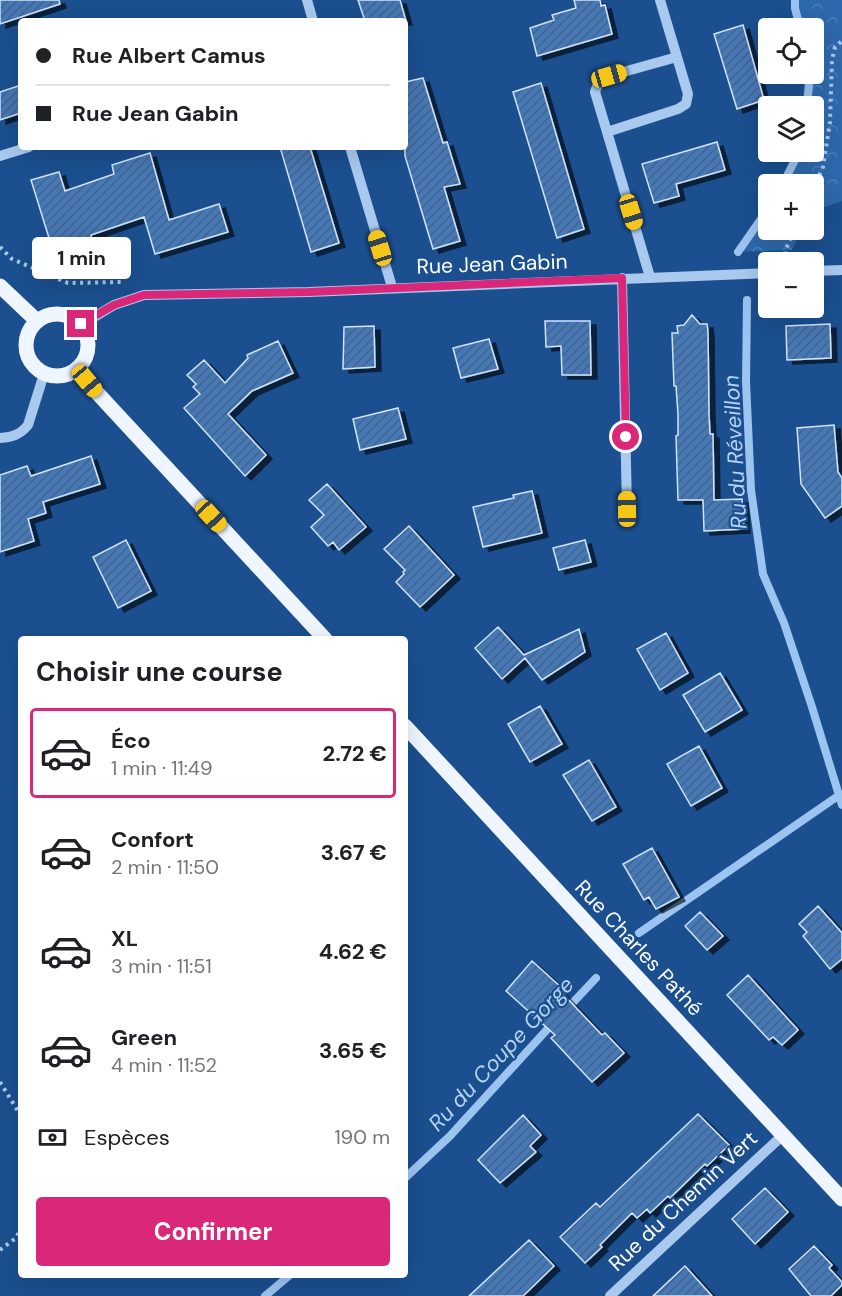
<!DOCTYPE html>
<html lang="fr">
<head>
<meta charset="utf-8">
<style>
	:root { --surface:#fff; --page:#f2f2f2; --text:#202124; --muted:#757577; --line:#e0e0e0; --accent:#db2777 }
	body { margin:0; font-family:"DM Sans",sans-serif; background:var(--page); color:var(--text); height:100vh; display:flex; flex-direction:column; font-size:22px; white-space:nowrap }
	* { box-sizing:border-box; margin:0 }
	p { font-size:20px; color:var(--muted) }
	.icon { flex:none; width:33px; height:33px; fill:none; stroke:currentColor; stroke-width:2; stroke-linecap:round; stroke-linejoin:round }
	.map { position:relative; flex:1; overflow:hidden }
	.panel { position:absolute; left:18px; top:636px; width:390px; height:642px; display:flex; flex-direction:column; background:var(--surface); border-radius:6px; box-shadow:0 6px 24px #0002 }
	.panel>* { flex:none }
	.hud { position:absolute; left:18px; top:18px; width:390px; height:132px; border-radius:6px; box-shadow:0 6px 24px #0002; display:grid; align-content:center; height:132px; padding:0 18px; background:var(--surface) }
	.buttons { position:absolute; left:758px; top:18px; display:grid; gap:12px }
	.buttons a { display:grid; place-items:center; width:66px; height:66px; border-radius:6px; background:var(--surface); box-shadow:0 6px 24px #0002; font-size:30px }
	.end { position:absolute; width:27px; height:27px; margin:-14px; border:8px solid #db2777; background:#fff; box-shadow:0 0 0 3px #fff }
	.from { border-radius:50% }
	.bubble { position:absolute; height:42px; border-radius:6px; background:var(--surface); box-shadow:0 6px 24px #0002; font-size:20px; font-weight:700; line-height:42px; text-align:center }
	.car { position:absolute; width:18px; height:36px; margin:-18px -9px; border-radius:8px; box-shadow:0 0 4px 2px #0007; background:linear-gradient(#f5c518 24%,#345 0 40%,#f5c518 0 76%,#345 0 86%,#f5c518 0) }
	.hud b { display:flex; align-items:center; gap:21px; height:57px; font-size:22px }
	.hud b+b { border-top:2px solid var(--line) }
	.hud i { width:15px; height:15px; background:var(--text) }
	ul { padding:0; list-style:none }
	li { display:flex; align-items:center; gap:18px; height:90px; margin:0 12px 9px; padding:0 6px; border:3px solid transparent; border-radius:6px }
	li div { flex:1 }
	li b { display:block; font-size:22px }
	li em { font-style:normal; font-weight:700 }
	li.current { border-color:var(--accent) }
	li>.icon { width:54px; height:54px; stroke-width:1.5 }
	h2 { padding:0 18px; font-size:27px; line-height:72px }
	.pay { display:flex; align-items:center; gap:15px; height:66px; padding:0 18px; font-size:22px }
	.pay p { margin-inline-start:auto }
	.cta { display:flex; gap:12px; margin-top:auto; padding:12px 18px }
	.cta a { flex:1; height:69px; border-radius:6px; background:var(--accent); color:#fff; font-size:24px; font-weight:700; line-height:69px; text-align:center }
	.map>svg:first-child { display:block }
	.forest { fill:url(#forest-crowns) }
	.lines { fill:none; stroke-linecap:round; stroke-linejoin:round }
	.stream { stroke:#9cc4f0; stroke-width:8 }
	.building { fill:url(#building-hatch); stroke:#cfe3fa; stroke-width:1.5; filter:url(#shadow) }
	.path { stroke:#a9c9ee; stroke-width:4; stroke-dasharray:3 4.5; stroke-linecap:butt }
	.minor { stroke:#a9c9ee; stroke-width:10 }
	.major { stroke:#f0f6ff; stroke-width:15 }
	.route { stroke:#db2777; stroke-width:8 }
	.labels { text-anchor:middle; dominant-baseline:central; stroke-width:4.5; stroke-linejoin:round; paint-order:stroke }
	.street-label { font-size:21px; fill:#fff; stroke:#1b4f8f }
	.water-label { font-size:22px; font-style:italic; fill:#b5d3f5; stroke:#1b4f8f }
</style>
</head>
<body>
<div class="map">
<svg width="842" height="1296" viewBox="0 0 842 1296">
	<defs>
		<pattern id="forest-crowns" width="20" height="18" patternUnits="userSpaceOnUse" patternTransform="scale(1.5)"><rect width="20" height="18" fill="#2e69ad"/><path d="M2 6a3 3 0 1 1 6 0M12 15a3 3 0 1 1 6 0" fill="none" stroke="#4d80b9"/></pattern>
		<pattern id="building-hatch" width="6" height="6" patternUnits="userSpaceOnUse" patternTransform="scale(1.5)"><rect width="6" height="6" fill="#4478b7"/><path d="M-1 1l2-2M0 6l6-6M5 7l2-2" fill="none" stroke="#486282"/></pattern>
		<filter id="shadow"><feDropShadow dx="6" dy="4" stdDeviation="0" flood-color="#0009"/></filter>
	</defs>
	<rect width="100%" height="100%" fill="#1b4f8f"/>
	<!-- forest -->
	<path class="forest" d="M792 0H842V201L813 211V184H778L795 152H813V106H803L804 74H813V28H796L791 7Z
		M768 202V230H801L792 250 736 252Z"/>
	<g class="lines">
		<!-- stream -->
		<path class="stream" d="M795 0V8L800 28
			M807 106 810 74
			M783 184 799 152
			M738 252 768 209
			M747 300 746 382 751 490 763 574 784 623 812 707 842 805
			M639 933 838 796
			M566 1010 596 978
			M405 1178 450 1136 553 1023
			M265 1296 290 1275"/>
	</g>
	<!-- building -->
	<path class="building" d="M0 0H59L60 4 0 24Z
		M358 0H400L406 21H365Z
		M574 0H600L601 6 605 5 612 34 537 56 530 28 554 20 552 15 576 8Z
		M743 25 764 100 737 109 714 34Z
		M423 78 443 143 447 142 460 184 444 187 460 241 433 249 405 156V82Z
		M541 83 584 229 557 238 513 92Z
		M21 85V113L0 120V92Z
		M717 142 725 170 676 184 679 196 654 203 642 164Z
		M280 147H310L339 243 311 252Z
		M150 153 169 220 219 204 228 232 155 254 144 217 91 235 92 242 54 254 31 180 59 172 65 191 114 174 112 165Z
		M692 315 700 324H707L708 332 709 414 710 434H713L714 500 742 499 744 529 704 531 703 500H678L676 436 678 435V414L676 386H674L672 333H678L677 326 684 325Z
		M545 321H590L591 375H562L561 346 546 347Z
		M830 324 831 358 787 360 786 326Z
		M374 326 375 367 343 369 344 327Z
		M489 339 498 369 461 378 453 348Z
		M278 341 293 373 252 391 228 414 266 455 245 476 184 408 200 394 193 387 196 384 187 375 204 360 225 383 248 358 247 355Z
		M398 408 406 439 360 450 353 419Z
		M834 425 838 472 842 478V506L825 518 801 484 797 428Z
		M91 456 100 484 43 502 46 513 28 519 34 541 0 552V475L27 466 31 476Z
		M327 484 366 527 339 550 333 542 328 546 311 527 324 515 309 500Z
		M532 491 542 533 483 547 473 507 514 498 513 495Z
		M409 526 454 575 420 607 396 582 404 574 403 572 405 570 384 549Z
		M126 540 151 591 118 608 93 557Z
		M585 540 591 562 559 570 553 548Z
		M498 627 524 655 579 629 585 652 542 680 525 658 502 679 475 648Z
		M666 633 688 673 660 690 637 649Z
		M720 673 742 710 705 732 683 695Z
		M540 706 562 744 530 762 508 724Z
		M699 746 722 788 691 806 667 764Z
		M589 760 616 807 592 821 563 775Z
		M652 848 679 897 656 909 649 897 644 900 623 864Z
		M818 906 842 933V959L830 969 803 936 807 932 799 924Z
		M700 912 723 936 707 950 685 926Z
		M532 961 563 989 561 992 602 1035 605 1033 624 1053 592 1082 551 1038 555 1035 506 991Z
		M748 975 798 1030 782 1045 773 1037 769 1040 727 995Z
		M698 1114 729 1145 707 1166 705 1164 670 1198 668 1196 650 1213 647 1209 637 1218 632 1213 600 1245 602 1247 585 1263 560 1237 596 1203 600 1207Z
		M523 1115 541 1135 530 1146 536 1152 500 1183 478 1160Z
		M765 1188 788 1212 755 1244 732 1219Z
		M529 1240 554 1266 523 1296H469Z
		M814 1246 832 1265 829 1268 842 1282V1285L831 1296H811L789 1269Z
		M685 1266 712 1296H653Z"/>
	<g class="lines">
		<!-- path -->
		<path class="path" d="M813 189 823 167 830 122 832 60 835 47 842 41
			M0 247 12 259 68 283 123 282
			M786 262 785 251 794 230
			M0 1082 21 1116
			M0 1250 16 1238 21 1228"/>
		<!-- minor -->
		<path class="minor" d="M307 0 313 21
			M660 0 688 94 686 104 678 109 607 132 595 92 599 81 609 76 677 57
			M607 132 650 277
			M350 147 392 287
			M0 156 29 147
			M813 271 842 270
			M622 278 627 509
			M81 325 114 305 144 295 309 292 768 273
			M0 438C12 437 20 435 28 425L44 374
			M610 1296 783 1135"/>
		<!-- major -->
		<path class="major" d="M0 286 37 321
			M26 345a31 31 0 1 1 62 0a31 31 0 1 1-62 0Z
			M76 370 325 639
			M405 726 842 1199"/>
	</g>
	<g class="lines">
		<!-- route -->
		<path class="route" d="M81 324 114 305 144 295 309 292 622 278 626 437"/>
	</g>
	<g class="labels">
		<!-- street labels -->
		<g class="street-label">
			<text transform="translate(492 264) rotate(-2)">Rue Jean Gabin</text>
			<text transform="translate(639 948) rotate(47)">Rue Charles Pathé</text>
			<text transform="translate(683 1201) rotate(-43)">Rue du Chemin Vert</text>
		</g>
		<!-- water labels -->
		<g class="water-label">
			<text transform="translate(735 452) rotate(-93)">Ru du Réveillon</text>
			<text transform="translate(501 1054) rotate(-47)">Ru du Coupe Gorge</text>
		</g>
	</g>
</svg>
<div class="buttons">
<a><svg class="icon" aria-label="locate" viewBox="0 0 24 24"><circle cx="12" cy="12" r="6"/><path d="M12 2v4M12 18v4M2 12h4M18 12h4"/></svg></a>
<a><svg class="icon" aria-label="layers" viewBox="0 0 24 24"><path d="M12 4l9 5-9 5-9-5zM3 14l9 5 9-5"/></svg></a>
<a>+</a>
<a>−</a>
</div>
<i class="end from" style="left:626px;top:437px"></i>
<i class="end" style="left:81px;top:324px"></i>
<div class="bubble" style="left:32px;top:237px;width:99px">1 min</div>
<i class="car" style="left:609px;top:76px;rotate:74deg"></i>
<i class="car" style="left:631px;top:212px;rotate:163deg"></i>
<i class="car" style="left:380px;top:248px;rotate:343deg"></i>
<i class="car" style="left:87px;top:381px;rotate:140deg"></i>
<i class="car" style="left:627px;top:509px;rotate:359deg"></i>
<i class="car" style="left:211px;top:516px;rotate:137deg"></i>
<div class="hud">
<b><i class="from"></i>Rue Albert Camus</b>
<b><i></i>Rue Jean Gabin</b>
</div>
<section class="panel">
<h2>Choisir une course</h2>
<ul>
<li class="current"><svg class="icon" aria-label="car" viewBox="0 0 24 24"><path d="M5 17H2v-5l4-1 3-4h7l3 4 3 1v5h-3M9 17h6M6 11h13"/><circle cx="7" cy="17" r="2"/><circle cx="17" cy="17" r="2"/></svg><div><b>Éco</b><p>1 min · 11:49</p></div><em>2.72 €</em></li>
<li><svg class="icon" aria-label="car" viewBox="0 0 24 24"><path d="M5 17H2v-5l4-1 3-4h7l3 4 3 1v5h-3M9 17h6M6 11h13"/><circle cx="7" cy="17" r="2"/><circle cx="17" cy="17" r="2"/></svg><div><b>Confort</b><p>2 min · 11:50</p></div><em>3.67 €</em></li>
<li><svg class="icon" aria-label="car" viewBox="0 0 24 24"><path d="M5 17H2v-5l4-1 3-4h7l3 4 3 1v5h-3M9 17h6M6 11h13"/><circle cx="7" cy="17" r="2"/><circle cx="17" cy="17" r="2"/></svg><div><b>XL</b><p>3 min · 11:51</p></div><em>4.62 €</em></li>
<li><svg class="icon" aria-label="car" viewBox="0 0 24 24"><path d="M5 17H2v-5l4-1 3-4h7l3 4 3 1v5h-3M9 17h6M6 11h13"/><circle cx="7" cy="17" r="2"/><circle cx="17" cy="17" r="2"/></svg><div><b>Green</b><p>4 min · 11:52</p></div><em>3.65 €</em></li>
</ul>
<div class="pay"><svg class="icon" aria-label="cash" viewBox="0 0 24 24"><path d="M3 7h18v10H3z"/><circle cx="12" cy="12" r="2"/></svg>Espèces<p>190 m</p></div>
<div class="cta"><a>Confirmer</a></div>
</section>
</div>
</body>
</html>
